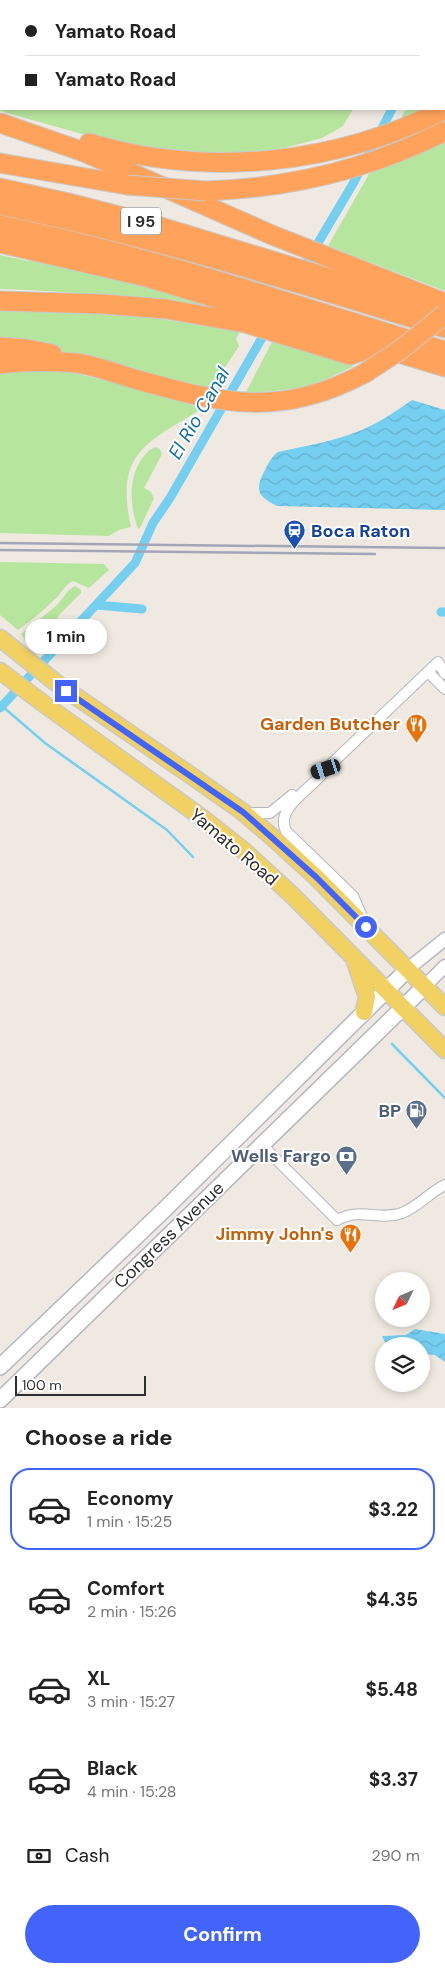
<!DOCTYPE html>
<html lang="en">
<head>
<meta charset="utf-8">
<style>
	:root { --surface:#fff; --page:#f6f6f6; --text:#222; --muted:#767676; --line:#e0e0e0; --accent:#4264fb }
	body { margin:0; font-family:"DM Sans",sans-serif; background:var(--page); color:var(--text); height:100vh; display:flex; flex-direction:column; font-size:19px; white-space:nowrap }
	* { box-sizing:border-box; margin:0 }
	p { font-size:16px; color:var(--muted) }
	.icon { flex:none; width:28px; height:28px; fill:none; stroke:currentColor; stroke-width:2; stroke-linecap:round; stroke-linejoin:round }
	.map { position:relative; height:1408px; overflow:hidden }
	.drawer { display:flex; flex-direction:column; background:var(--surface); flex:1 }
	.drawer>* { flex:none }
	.banner { position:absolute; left:0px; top:0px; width:445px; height:110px; box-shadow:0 2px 8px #0003; display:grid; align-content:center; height:110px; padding:0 25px; background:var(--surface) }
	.needle { width:32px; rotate:226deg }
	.controls { position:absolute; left:375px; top:1272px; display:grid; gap:10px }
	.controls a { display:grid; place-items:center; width:55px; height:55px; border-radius:50%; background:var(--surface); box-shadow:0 2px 8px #0003; font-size:25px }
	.scale { position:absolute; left:15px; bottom:12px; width:131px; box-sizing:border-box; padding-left:5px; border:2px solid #2e2e2e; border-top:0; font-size:14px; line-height:18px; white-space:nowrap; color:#2e2e2e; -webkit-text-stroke:4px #fff; paint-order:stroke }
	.end { position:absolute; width:22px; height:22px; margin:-11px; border:6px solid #4264fb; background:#fff; box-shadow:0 0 0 2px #fff }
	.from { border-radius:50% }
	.bubble { position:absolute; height:35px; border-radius:18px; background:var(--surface); box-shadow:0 2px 8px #0003; font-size:16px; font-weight:700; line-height:35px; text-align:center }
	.car { position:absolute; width:15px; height:30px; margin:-15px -8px; border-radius:6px; box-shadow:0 0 4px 1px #0007; background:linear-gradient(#222 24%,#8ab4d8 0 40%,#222 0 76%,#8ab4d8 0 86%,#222 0) }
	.banner b { display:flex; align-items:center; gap:18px; height:48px; font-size:19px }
	.banner b+b { border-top:1px solid var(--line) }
	.banner i { width:12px; height:12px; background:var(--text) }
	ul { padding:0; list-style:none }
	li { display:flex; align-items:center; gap:15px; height:82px; margin:0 10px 8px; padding:0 15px; border:2px solid transparent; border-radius:20px }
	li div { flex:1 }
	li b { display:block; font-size:19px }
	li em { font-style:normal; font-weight:700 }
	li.on { border-color:var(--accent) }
	li>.icon { width:45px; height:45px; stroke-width:1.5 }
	h2 { padding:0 25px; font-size:22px; line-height:60px }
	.pay { display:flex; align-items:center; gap:12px; height:55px; padding:0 25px; font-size:19px }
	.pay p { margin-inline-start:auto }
	.button { display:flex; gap:10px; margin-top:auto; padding:10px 25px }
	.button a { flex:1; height:58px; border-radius:30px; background:var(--accent); color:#fff; font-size:20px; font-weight:700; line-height:58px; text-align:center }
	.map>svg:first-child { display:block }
	.grass { fill:#b6e59e }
	.water { fill:url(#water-waves) }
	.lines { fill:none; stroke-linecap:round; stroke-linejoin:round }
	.stream { stroke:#75cff0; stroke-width:2.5 }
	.canal { stroke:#75cff0; stroke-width:9 }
	.minor-casing { stroke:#b4b7c1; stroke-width:12 }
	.tertiary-casing { stroke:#b4b7c1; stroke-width:15 }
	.secondary-casing { stroke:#b4b7c1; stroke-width:18 }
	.primary-casing { stroke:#c9c9c9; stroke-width:19 }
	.motorway-casing { stroke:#c9c9c9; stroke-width:21 }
	.minor { stroke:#fff; stroke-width:10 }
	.tertiary { stroke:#fff; stroke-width:12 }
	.secondary { stroke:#fff; stroke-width:15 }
	.primary { stroke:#f2d163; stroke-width:16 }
	.motorway { stroke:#ffa35c; stroke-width:19 }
	.rail { stroke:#a3a6b8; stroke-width:2.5 }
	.motorway-bridge-casing { stroke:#c9c9c9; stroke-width:21; stroke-linecap:butt }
	.motorway-bridge { stroke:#ffa35c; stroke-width:19 }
	.route { stroke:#4264fb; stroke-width:6 }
	.labels { text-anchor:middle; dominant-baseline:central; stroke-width:4; stroke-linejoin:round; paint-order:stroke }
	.shield { fill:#fff; stroke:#6d6d6d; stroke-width:1 }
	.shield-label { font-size:16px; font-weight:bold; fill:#2e2e2e }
	.transit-label { font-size:18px; font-weight:bold; fill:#164399; stroke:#fff; text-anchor:start }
	.food-label { font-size:18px; font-weight:bold; fill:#c56008; stroke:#fff; text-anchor:end }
	.street-label { font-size:18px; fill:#2e2e2e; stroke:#fff }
	.service-label { font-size:18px; font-weight:bold; fill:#4e5e75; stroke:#fff; text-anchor:end }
	.water-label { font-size:19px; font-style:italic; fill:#0d6fa3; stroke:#fff }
</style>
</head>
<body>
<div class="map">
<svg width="445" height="1408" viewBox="0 0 445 1408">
	<defs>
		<pattern id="water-waves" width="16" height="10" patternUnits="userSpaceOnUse" patternTransform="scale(1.25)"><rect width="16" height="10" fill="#75cff0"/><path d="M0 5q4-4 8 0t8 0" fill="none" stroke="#66b2ce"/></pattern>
	</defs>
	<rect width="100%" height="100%" fill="#efe9e1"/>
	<!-- grass -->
	<path class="grass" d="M0 0H415L1 1V109H353L343 126 322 138 262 154H186L118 144 0 111Z
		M406 109H432L421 114 389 165 445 140V291L328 246Z
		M0 255 28 261 29 258C93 271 156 289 219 308L218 311C145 299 74 291 0 289Z
		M0 310 95 312 146 316 154 318 240 331 236 339 239 346 210 390C141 370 71 350 0 342Z
		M273 340 345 363 354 366 331 377 302 388 245 394Z
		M59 370C106 379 152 394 199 407L200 410C144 444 115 454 131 527L119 530 109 536 0 533V371Z
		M156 447 160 449 162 454 144 488 151 492 154 498 140 528 138 529C130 506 127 477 144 456 147 452 150 449 156 447Z
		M0 562 104 564 109 570 89 588 73 581C64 585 61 595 53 601 42 612 30 621 18 630L0 615Z
		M75 586 81 590V593L59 615 44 645 38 642 34 647 26 641 21 634 56 606 69 590Z"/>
	<!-- water -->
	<path class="water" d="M412 400 445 410V510L277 506C259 497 254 491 264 472 268 464 271 457 278 452 306 446 335 441 362 430 380 422 396 411 412 400Z
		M415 1329 445 1334V1362L435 1355 421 1354V1346H387L382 1336 406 1335Z"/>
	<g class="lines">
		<!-- stream -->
		<path class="stream" d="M2 706 45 743 167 830 193 857
			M392 1044 445 1098"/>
		<!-- canal -->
		<path class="canal" d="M444 18 445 16
			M302 270 354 182 392 109
			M96 605 142 609
			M441 612H445
			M0 708 135 563 153 523 170 498 267 329"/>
		<defs>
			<path id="minor" d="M428 672 445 689
				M246 813H270L292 795
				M363 919 353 896 286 831C274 807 314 788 326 769L438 662 445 674
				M262 1145 337 1220C361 1207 379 1221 402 1213 418 1207 430 1192 445 1185"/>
			<path id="tertiary" d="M408 969 445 939
				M425 986 445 966"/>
			<path id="secondary" d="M0 1367 165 1209 408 969
				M0 1400 425 986"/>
			<path id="primary" d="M0 638 55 682 196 779 243 812 271 836 316 877 445 1007
				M0 671 44 704 201 817 244 851 293 896 445 1050
				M355 961 367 997 364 1012"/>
			<path id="motorway" d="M0 123 84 152 272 235 445 303
				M89 143C207 178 336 165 445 109
				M0 163 127 185
				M0 188 69 203 161 227 434 310
				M206 191C290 188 370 169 445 131
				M0 205C151 236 298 283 445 328
				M0 225C151 256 298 306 445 351
				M0 243 146 277 445 367
				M0 301 102 304 166 309 245 323 350 355 376 346
				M0 347 27 349 52 354
				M0 364C24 361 51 361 76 363 94 365 120 375 138 380 224 404 281 418 365 373"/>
		</defs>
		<!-- minor casing -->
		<use href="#minor" class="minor-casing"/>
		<!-- tertiary casing -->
		<use href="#tertiary" class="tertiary-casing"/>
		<!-- secondary casing -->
		<use href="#secondary" class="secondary-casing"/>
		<!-- primary casing -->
		<use href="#primary" class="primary-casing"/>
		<!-- motorway casing -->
		<use href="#motorway" class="motorway-casing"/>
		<!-- minor -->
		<use href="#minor" class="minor"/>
		<!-- tertiary -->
		<use href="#tertiary" class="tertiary"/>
		<!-- secondary -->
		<use href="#secondary" class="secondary"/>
		<!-- primary -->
		<use href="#primary" class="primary"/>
		<!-- motorway -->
		<use href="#motorway" class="motorway"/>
		<!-- rail -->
		<path class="rail" d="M0 543 445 548
			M0 550 375 554"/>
		<defs>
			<path id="motorway-bridge" d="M127 185 206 191
				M365 373 400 350 445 314"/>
		</defs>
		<!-- motorway-bridge casing -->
		<use href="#motorway-bridge" class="motorway-bridge-casing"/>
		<!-- motorway-bridge -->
		<use href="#motorway-bridge" class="motorway-bridge"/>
	</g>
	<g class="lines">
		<!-- route -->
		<path class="route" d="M66 691 243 812 316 877 366 927"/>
	</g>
	<!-- icons -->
	<defs>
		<symbol id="station-pin" viewBox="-11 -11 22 30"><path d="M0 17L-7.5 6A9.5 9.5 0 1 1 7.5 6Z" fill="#1a4fb4" stroke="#fff"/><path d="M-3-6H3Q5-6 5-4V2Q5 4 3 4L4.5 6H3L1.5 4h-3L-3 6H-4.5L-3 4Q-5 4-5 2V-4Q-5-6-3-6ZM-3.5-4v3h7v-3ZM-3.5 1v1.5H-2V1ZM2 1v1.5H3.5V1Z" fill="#fff"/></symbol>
		<symbol id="restaurant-pin" viewBox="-11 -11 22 30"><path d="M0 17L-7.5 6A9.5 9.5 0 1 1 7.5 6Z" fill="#e8710a" stroke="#fff"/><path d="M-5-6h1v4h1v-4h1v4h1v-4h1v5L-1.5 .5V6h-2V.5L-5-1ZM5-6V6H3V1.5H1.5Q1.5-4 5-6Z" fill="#fff"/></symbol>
		<symbol id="fuel-pin" viewBox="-11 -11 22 30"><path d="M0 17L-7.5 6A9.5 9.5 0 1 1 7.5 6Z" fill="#5c6f8a" stroke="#fff"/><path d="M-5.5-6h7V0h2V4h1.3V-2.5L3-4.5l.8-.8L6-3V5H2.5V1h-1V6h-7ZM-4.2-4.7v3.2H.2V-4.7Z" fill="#fff"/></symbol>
		<symbol id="bank-pin" viewBox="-11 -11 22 30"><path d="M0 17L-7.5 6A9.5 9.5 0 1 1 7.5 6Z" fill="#5c6f8a" stroke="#fff"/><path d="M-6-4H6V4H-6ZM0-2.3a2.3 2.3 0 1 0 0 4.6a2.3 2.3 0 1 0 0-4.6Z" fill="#fff"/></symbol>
	</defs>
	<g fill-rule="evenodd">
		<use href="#station-pin" x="282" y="518" width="25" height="34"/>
		<use href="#restaurant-pin" x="404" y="712" width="25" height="34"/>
		<use href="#fuel-pin" x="404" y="1098" width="25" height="34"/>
		<use href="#bank-pin" x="334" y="1144" width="25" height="34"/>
		<use href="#restaurant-pin" x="338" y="1222" width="25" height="34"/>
	</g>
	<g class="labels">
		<!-- shield labels -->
		<rect class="shield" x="121" y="207.5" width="40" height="27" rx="4"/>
		<g class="shield-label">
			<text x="141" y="221">I 95</text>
		</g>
		<!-- transit labels -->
		<g class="transit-label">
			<text x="311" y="531">Boca Raton</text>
		</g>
		<!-- food labels -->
		<g class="food-label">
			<text x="400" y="724">Garden Butcher</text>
			<text x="334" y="1234">Jimmy John's</text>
		</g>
		<!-- street labels -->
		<g class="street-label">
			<text transform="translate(234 847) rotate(40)">Yamato Road</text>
			<text transform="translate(169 1235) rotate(-44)">Congress Avenue</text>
		</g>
		<!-- service labels -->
		<g class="service-label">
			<text x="401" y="1111">BP</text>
			<text x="331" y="1156">Wells Fargo</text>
		</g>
		<!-- water labels -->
		<g class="water-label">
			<text transform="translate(199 413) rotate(-60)">El Rio Canal</text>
		</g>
	</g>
</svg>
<div class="controls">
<a><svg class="needle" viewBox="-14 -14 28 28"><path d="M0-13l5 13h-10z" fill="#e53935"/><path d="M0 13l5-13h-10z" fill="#767676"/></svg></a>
<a><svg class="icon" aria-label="layers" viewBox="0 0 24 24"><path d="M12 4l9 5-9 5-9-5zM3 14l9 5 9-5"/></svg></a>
</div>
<div class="scale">100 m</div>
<i class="end from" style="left:366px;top:927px"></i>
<i class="end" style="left:66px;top:691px"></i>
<div class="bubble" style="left:25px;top:619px;width:82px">1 min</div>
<i class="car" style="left:326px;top:769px;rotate:252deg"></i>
<div class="banner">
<b><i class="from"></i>Yamato Road</b>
<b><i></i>Yamato Road</b>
</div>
</div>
<section class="drawer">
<h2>Choose a ride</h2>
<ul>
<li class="on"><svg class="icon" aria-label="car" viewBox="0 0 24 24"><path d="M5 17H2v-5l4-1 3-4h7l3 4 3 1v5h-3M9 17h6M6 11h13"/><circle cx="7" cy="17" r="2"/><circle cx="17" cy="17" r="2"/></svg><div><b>Economy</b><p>1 min · 15:25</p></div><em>$3.22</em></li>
<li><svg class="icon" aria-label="car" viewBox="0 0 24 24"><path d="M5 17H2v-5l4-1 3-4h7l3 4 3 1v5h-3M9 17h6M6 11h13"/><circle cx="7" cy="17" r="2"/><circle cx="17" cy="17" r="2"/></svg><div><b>Comfort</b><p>2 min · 15:26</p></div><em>$4.35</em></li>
<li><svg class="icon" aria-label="car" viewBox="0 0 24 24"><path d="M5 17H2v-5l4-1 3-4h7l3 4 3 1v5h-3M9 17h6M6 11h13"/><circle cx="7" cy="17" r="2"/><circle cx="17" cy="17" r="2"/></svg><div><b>XL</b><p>3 min · 15:27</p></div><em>$5.48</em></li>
<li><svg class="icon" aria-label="car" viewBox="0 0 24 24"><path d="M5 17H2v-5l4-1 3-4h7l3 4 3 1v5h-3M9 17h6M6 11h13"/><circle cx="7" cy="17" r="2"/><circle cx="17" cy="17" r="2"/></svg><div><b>Black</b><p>4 min · 15:28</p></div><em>$3.37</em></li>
</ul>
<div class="pay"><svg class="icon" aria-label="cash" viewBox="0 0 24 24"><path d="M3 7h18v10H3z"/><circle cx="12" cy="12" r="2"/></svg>Cash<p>290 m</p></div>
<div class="button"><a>Confirm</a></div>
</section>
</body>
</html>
